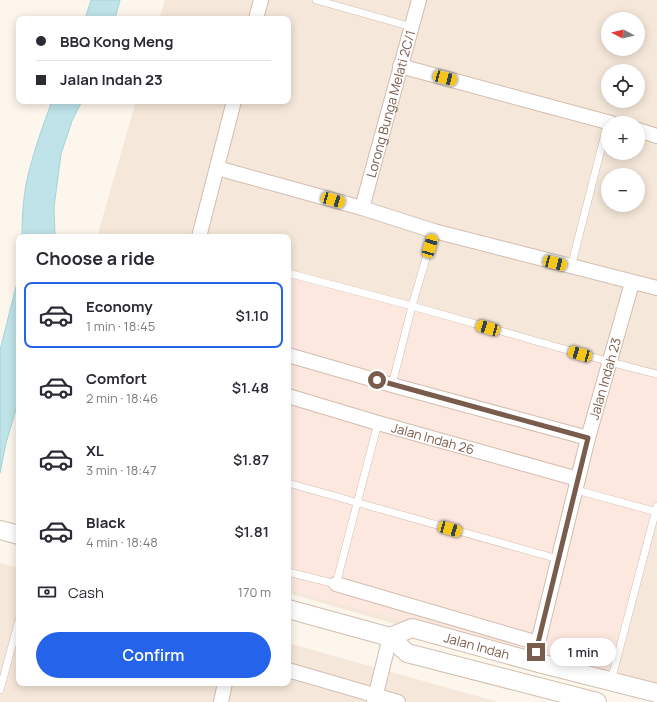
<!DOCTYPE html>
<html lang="en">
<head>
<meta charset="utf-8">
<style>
	:root { --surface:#fff; --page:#f7f7f7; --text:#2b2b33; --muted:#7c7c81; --line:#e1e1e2; --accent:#2563eb }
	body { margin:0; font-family:Manrope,sans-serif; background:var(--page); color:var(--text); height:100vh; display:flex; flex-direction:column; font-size:15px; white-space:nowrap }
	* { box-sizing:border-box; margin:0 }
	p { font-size:13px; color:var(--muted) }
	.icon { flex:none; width:22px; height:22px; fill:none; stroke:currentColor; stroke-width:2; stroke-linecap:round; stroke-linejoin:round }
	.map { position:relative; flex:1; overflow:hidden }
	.sheet { position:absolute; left:16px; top:234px; width:275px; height:452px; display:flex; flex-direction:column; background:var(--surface); border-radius:8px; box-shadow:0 2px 10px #0003 }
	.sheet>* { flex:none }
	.hud { position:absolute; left:16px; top:16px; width:275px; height:88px; border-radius:8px; box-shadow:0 2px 10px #0003; display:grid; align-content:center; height:88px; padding:0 20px; background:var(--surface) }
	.needle { width:26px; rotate:277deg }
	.tools { position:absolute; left:601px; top:12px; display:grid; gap:8px }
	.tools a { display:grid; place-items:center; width:44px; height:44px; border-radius:50%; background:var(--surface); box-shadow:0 2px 10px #0003; font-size:20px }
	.end { position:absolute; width:18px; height:18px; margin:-9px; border:5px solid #7a5c4d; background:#fff; box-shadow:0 0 0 2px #fff }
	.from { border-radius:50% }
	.bubble { position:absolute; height:28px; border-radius:14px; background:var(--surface); box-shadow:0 2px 10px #0003; font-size:13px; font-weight:600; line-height:28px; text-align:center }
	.car { position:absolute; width:12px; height:24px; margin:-12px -6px; border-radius:5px; box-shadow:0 0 3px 1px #0007; background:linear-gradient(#f5c518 24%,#345 0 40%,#f5c518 0 76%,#345 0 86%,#f5c518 0) }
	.hud b { display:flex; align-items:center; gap:14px; height:38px; font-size:15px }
	.hud b+b { border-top:1px solid var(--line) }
	.hud i { width:10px; height:10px; background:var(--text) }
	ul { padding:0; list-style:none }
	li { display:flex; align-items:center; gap:12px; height:66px; margin:0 8px 6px; padding:0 12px; border:2px solid transparent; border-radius:8px }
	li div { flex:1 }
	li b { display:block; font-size:15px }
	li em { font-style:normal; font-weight:600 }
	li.on { border-color:var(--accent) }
	li>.icon { width:36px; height:36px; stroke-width:1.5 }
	h2 { padding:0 20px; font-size:18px; line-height:48px }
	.pay { display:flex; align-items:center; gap:10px; height:44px; padding:0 20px; font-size:15px }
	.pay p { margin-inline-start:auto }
	.button { display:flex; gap:8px; margin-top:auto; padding:8px 20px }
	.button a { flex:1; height:46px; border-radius:24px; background:var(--accent); color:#fff; font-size:16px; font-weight:600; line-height:46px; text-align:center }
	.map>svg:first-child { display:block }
	.residential { fill:#f5e8da; fill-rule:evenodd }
	.commercial { fill:#fde8e0 }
	.water { fill:#bfe3e8; stroke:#a5d3da }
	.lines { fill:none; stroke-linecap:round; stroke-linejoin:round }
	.service-casing { stroke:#d1beb0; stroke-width:8 }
	.minor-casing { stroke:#d1beb0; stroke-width:16 }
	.tertiary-casing { stroke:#d1beb0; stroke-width:20 }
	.service { stroke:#fff; stroke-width:7 }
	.minor { stroke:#fff; stroke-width:14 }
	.tertiary { stroke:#fff; stroke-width:18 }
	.route { stroke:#7a5c4d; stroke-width:5 }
	.labels { text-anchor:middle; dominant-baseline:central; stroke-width:3; stroke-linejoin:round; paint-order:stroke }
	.street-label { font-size:13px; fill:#7a5c4d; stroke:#fffaf3 }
</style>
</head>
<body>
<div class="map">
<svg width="657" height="702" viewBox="0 0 657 702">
	<rect width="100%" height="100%" fill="#fdf6ec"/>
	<!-- residential -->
	<path class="residential" d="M165 0H657V700L288 593V237H97L136 101H288V19H159ZM608 19H638V49H608ZM608 71H638V101H608ZM608 123H638V153H608ZM608 175H638V205H608Z
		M0 563 19 568V683H288V643L498 702H0Z"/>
	<!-- commercial -->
	<path class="commercial" d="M288 272 657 372V510L614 677 288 590Z"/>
	<!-- water -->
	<path class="water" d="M91 0H120L115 19H85Z
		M52 101H82L72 121 61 154 54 207 55 237H22C22 219 23 202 26 184 32 156 42 128 52 101Z
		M19 275V399L6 443 0 473V350Z"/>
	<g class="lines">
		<defs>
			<path id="service" d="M316 0 412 27
				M571 267 608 122
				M288 273 412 306 610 362 657 374
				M392 385 412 306 434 231
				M288 483 558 559
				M576 490 657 512
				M288 572 336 584 378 423
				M611 681 657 506
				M0 690 19 620"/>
			<g id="minor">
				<path d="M256 19 261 0"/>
				<path d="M400 66 611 123"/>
				<path d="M638 130 657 136"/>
				<path d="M217 168 362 208 434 231 657 288"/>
				<path id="s1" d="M362 208 419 0"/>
				<path d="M199 237 234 101"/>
				<path d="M288 355 392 385 588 438"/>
				<path id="s2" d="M288 396 378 423 578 479"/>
				<path d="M336 584 538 643"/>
				<path id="s3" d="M535 662 538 643 588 438 632 283"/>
				<path d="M288 670 398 702"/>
				<path d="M221 702 225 683"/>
				<path d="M374 702 390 637"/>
			</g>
			<g id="tertiary">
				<path d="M0 530 19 535"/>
				<path d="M288 609 390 637 407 653 597 702"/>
				<path id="s4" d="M390 637 412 628 535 662 657 693"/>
			</g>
		</defs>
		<!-- service casing -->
		<use href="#service" class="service-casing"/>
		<!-- minor casing -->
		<use href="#minor" class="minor-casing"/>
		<!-- tertiary casing -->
		<use href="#tertiary" class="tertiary-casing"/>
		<!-- service -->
		<use href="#service" class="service"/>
		<!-- minor -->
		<use href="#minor" class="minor"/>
		<!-- tertiary -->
		<use href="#tertiary" class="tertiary"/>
	</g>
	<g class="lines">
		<!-- route -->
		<path class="route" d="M377 380 588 438 538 643 536 652"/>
	</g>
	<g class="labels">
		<!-- street labels -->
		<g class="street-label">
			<text stroke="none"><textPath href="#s1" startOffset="108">Lorong Bunga Melati 2C/1</textPath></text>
			<text stroke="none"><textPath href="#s3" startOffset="292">Jalan Indah 23</textPath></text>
			<text stroke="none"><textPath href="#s2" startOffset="151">Jalan Indah 26</textPath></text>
			<text stroke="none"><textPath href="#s4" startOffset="91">Jalan Indah</textPath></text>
		</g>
	</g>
</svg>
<div class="tools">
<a><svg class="needle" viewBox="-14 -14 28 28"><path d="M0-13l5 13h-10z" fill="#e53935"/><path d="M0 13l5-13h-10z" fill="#7c7c81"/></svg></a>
<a><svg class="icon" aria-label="locate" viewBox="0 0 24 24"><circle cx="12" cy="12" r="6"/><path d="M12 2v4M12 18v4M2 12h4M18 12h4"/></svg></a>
<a>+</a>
<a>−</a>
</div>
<i class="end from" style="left:377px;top:380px"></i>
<i class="end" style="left:536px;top:652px"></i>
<div class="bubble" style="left:550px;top:638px;width:66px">1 min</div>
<i class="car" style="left:445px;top:78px;rotate:105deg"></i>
<i class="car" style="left:333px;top:200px;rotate:106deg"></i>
<i class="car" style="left:430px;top:246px;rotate:16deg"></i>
<i class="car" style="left:555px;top:263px;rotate:105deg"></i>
<i class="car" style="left:488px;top:328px;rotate:286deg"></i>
<i class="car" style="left:580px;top:354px;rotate:286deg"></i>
<i class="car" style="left:450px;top:529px;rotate:106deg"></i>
<div class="hud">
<b><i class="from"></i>BBQ Kong Meng</b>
<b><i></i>Jalan Indah 23</b>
</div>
<section class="sheet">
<h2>Choose a ride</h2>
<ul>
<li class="on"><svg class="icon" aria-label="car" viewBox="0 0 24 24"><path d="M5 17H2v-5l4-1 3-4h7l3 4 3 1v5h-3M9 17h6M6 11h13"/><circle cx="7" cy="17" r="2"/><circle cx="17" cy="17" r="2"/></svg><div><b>Economy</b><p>1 min · 18:45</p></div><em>$1.10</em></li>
<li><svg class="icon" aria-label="car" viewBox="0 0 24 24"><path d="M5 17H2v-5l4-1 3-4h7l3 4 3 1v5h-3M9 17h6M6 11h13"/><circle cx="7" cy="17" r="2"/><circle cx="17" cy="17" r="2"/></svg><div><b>Comfort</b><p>2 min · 18:46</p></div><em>$1.48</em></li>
<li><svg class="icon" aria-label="car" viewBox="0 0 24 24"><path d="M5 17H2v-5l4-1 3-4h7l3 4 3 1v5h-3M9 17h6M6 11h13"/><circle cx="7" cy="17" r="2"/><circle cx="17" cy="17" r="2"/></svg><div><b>XL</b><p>3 min · 18:47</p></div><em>$1.87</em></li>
<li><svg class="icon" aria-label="car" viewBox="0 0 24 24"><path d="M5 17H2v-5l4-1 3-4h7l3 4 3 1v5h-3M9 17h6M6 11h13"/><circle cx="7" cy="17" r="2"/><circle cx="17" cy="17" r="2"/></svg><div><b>Black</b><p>4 min · 18:48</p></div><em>$1.81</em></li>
</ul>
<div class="pay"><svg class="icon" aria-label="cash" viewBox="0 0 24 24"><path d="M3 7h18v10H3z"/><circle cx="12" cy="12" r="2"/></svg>Cash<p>170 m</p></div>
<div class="button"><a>Confirm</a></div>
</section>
</div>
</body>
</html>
